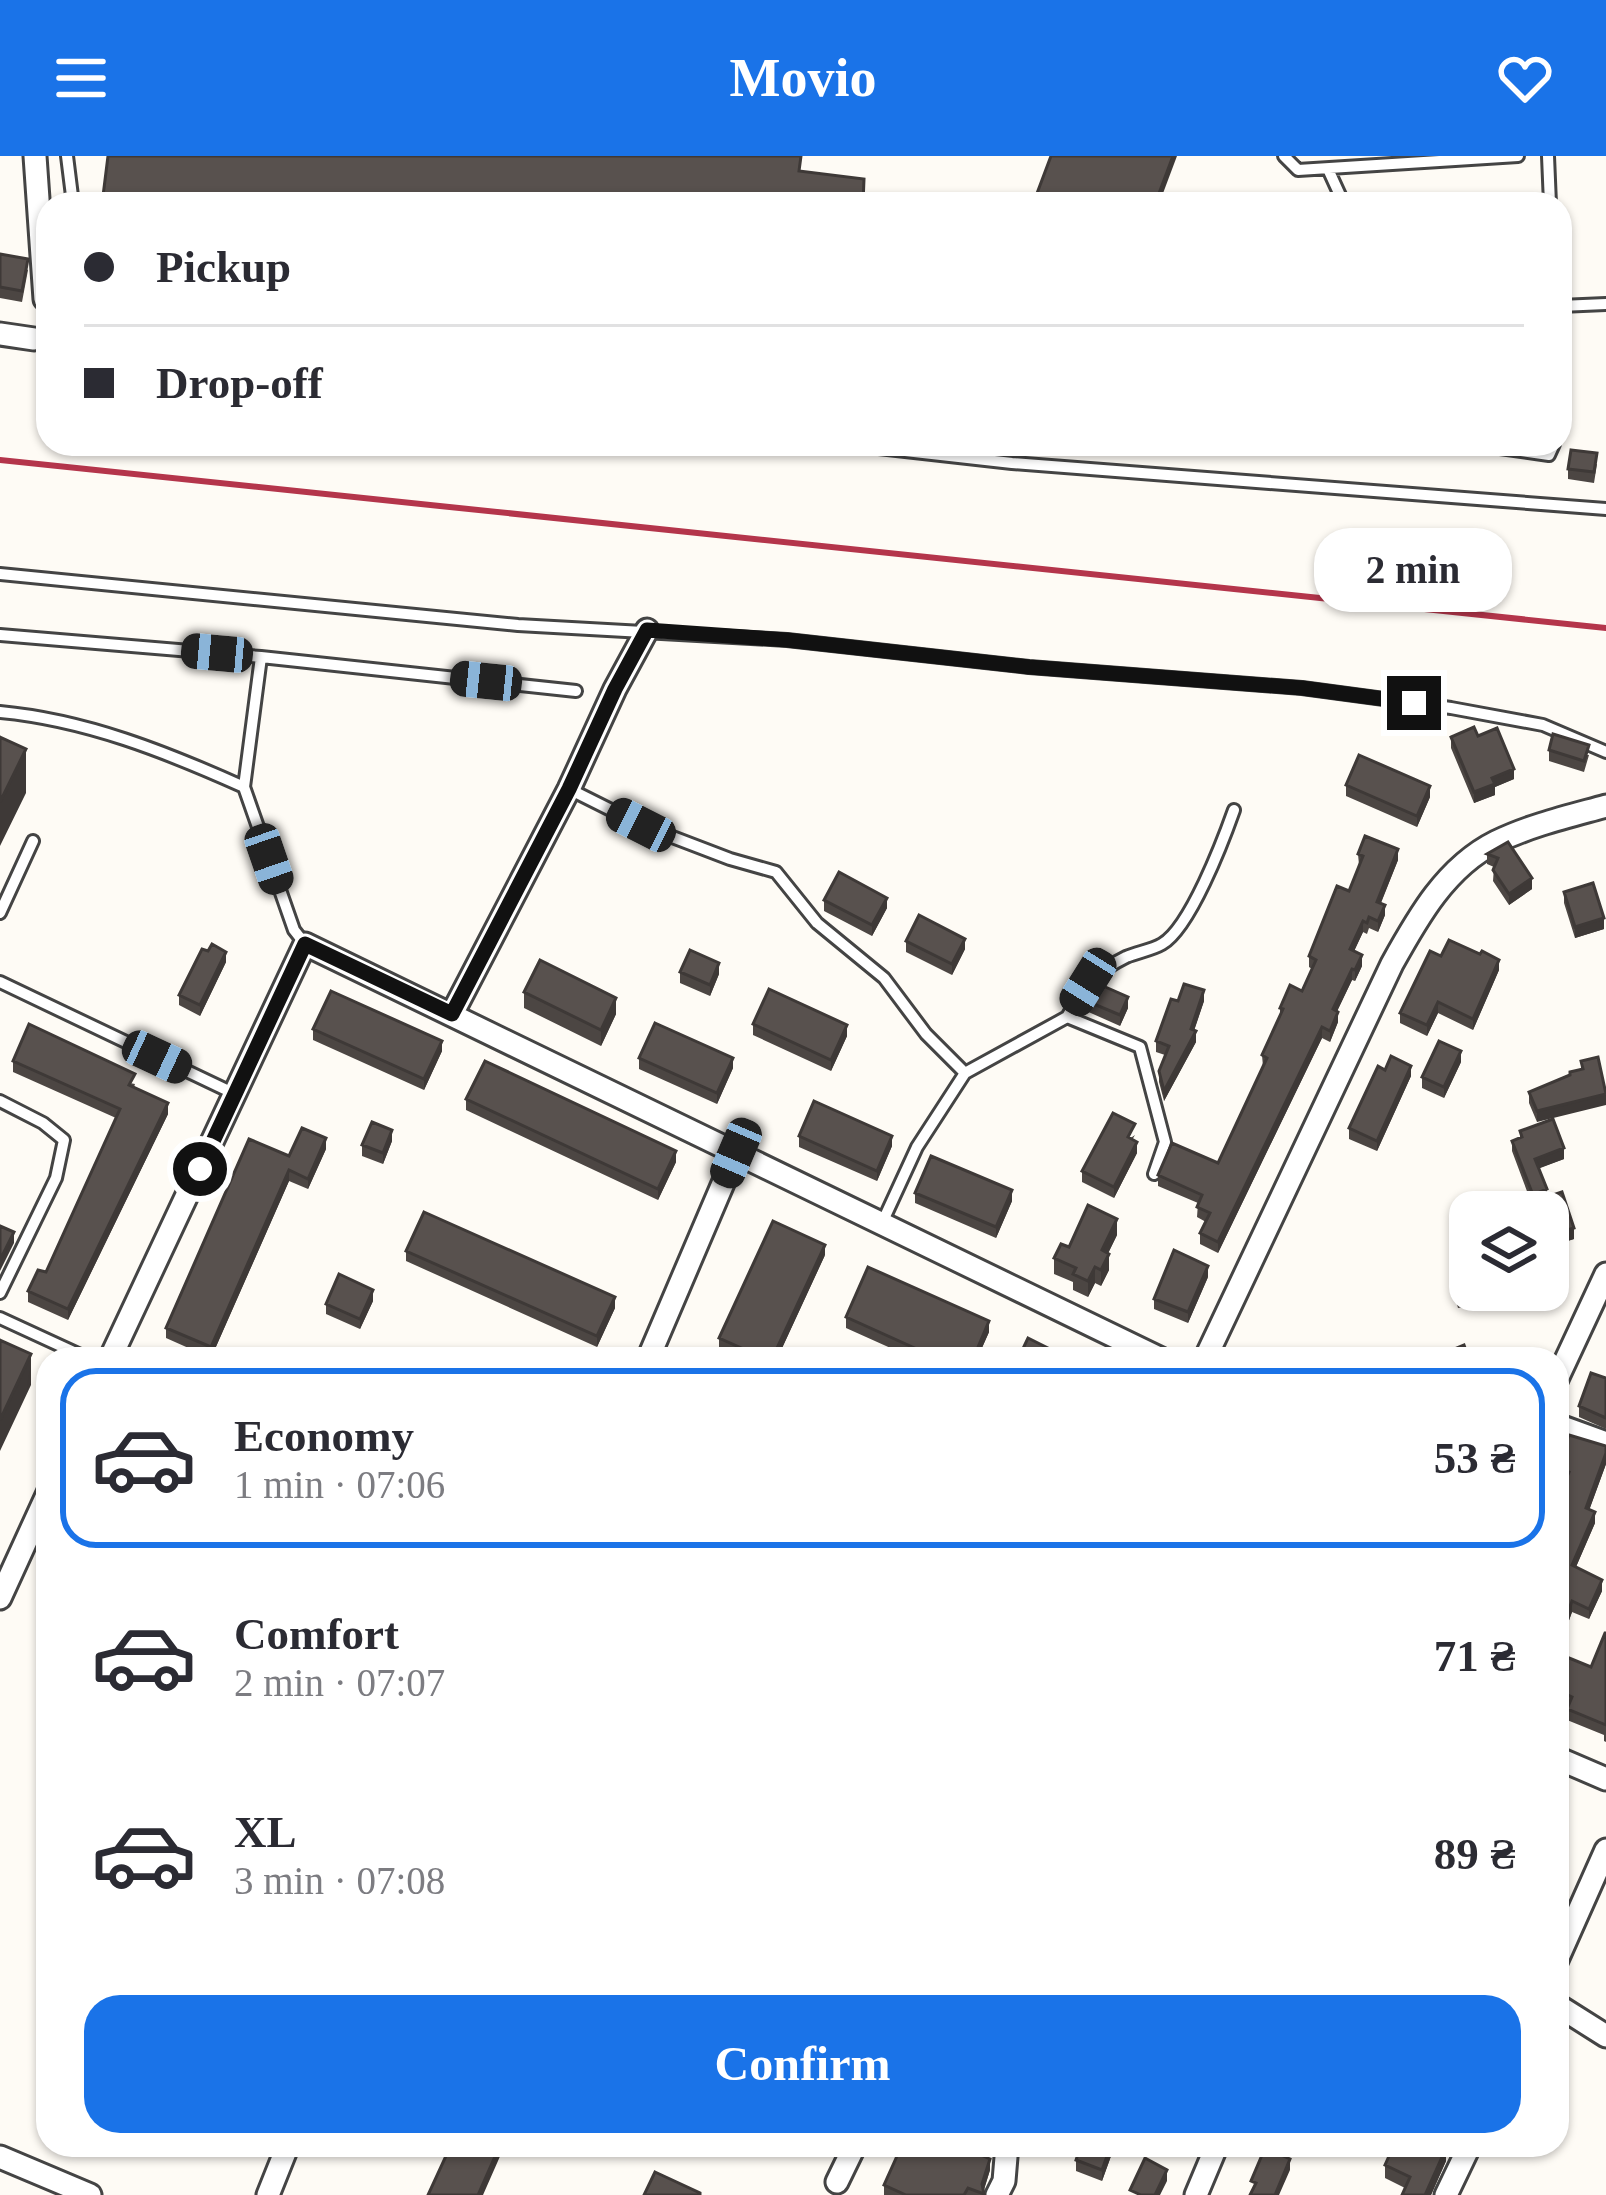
<!DOCTYPE html>
<html lang="en">
<head>
<meta charset="utf-8">
<style>
	:root { --surface:#fff; --page:#f7f7f7; --text:#2b2b33; --muted:#7c7c81; --line:#e1e1e2; --accent:#1a73e8 }
	body { margin:0; font-family:Georgia,serif; background:var(--page); color:var(--text); height:100vh; display:flex; flex-direction:column; font-size:45px; white-space:nowrap }
	* { box-sizing:border-box; margin:0 }
	p { font-size:39px; color:var(--muted) }
	.icon { flex:none; width:66px; height:66px; fill:none; stroke:currentColor; stroke-width:2; stroke-linecap:round; stroke-linejoin:round }
	.map { position:relative; flex:1; overflow:hidden }
	.side { position:absolute; left:36px; top:1191px; width:1533px; height:810px; display:flex; flex-direction:column; background:var(--surface); border-radius:36px; box-shadow:0 3px 9px #0004 }
	.side>* { flex:none }
	.banner { position:absolute; left:36px; top:36px; width:1536px; height:264px; border-radius:36px; box-shadow:0 3px 9px #0004; display:grid; align-content:center; height:264px; padding:0 48px; background:var(--surface) }
	.buttons { position:absolute; left:1449px; top:1035px; display:grid; gap:24px }
	.buttons a { display:grid; place-items:center; width:120px; height:120px; border-radius:24px; background:var(--surface); box-shadow:0 3px 9px #0004; font-size:60px }
	.end { position:absolute; width:54px; height:54px; margin:-27px; border:15px solid #111; background:#fff; box-shadow:0 0 0 6px #fff }
	.from { border-radius:50% }
	.bubble { position:absolute; height:84px; border-radius:36px; background:var(--surface); box-shadow:0 3px 9px #0004; font-size:39px; font-weight:600; line-height:84px; text-align:center }
	.car { position:absolute; width:36px; height:72px; margin:-36px -18px; border-radius:15px; box-shadow:0 0 9px 3px #0007; background:linear-gradient(#222 24%,#8ab4d8 0 40%,#222 0 76%,#8ab4d8 0 86%,#222 0) }
	.banner b { display:flex; align-items:center; gap:42px; height:114px; font-size:45px }
	.banner b+b { border-top:3px solid var(--line) }
	.banner i { width:30px; height:30px; background:var(--text) }
	ul { padding:21px 0 0; list-style:none }
	li { display:flex; align-items:center; gap:36px; height:180px; margin:0 24px 18px; padding:0 24px; border:6px solid transparent; border-radius:36px }
	li div { flex:1 }
	li b { display:block; font-size:45px }
	li em { font-style:normal; font-weight:600 }
	li.selected { border-color:var(--accent) }
	li>.icon { width:108px; height:108px; stroke-width:1.5 }
	.primary-button { display:flex; gap:24px; margin-top:auto; padding:24px 48px }
	.primary-button a { flex:1; height:138px; border-radius:36px; background:var(--accent); color:#fff; font-size:48px; font-weight:600; line-height:138px; text-align:center }
	header { display:flex; justify-content:space-between; align-items:center; height:156px; padding:0 48px; background:var(--accent); color:#fff; font-size:54px; font-weight:600 }
	.map>svg:first-child { display:block }
	.lines { fill:none; stroke-linecap:round; stroke-linejoin:round }
	.service-casing { stroke:#444; stroke-width:16 }
	.minor-casing { stroke:#444; stroke-width:27 }
	.service { stroke:#fff; stroke-width:10 }
	.minor { stroke:#fff; stroke-width:21 }
	.rail { stroke:#b4354b; stroke-width:6 }
	.wall { fill:#4c4643 }
	.shaded-wall { fill:#3e3937 }
	.building { fill:#58514e; stroke:#3e3937; stroke-width:3 }
	.route { stroke:#111; stroke-width:15 }
</style>
</head>
<body>
<header><svg class="icon" aria-label="menu" viewBox="0 0 24 24"><path d="M4 6h16M4 12h16M4 18h16"/></svg>Movio<svg class="icon" aria-label="heart" viewBox="0 0 24 24"><path d="M12 20l-8-8c-3-5 5-10 8-4 3-6 11-1 8 4z"/></svg></header>
<div class="map">
<svg width="1606" height="2039" viewBox="0 0 1606 2039">
	<rect width="100%" height="100%" fill="#fefbf5"/>
	<g class="lines">
		<defs>
			<path id="service" d="M67 0 73 48
				M1284 0 1298 14 1518 0
				M1548 0 1550 48
				M1328 13 1344 48
				M1560 150 1606 148
				M843 288 1012 307 1606 353
				M1288 288 1385 290 1422 288
				M1471 288 1549 299 1554 288
				M0 418 518 469 787 484 1029 511 1302 532 1451 552 1543 569 1606 596
				M0 479 261 501 244 631
				M261 501 576 535
				M0 556C86 564 166 596 244 631L294 774 305 788
				M569 633 641 669 730 703 776 716 817 767 884 822 926 878 965 917
				M0 757 33 685
				M0 826 235 938
				M1067 861C1084 832 1095 816 1126 801 1138 796 1152 794 1162 788 1190 772 1223 685 1234 654
				M0 945 43 967 64 984 56 1022 0 1137
				M882 1067 917 991 965 917 1067 861 1140 891 1165 986 1154 1018
				M0 1162 89 1203"/>
			<path id="minor" d="M35 0 45 143
				M0 178 34 183
				M452 858 569 633 615 533 647 474
				M110 1203 305 788 1161 1203
				M648 1203 736 997
				M1205 1203 1392 808C1418 761 1446 711 1496 686 1531 669 1570 660 1606 650
				M1557 1223 1606 1118
				M1557 1269 1606 1287
				M0 1442 48 1337
				M1557 1602 1606 1623
				M1557 1804 1606 1694
				M1557 1849 1606 1880
				M0 2001 90 2039
				M837 2026 855 1989
				M268 2039 288 1989
				M997 2039 1004 2025 1007 1989
				M1196 2039 1217 1989
				M1446 2039 1470 1989"/>
		</defs>
		<!-- service casing -->
		<use href="#service" class="service-casing"/>
		<!-- minor casing -->
		<use href="#minor" class="minor-casing"/>
		<!-- service -->
		<use href="#service" class="service"/>
		<!-- minor -->
		<use href="#minor" class="minor"/>
		<!-- rail -->
		<path class="rail" d="M0 304 1606 472"/>
	</g>
	<!-- wall -->
	<path class="wall" d="M0 98 28 114 22 146 0 142Z
		M924 288H1004L1003 296Z
		M1597 308 1594 327 1568 323V313Z
		M1478 580 1514 623 1495 631V639L1474 647 1451 592V581Z
		M1549 594 1589 599 1584 616 1549 605Z
		M1346 629 1430 641 1417 671 1346 640Z
		M1508 686 1532 733 1509 749 1493 725 1494 711 1487 708V698Z
		M1358 698 1398 704 1381 747 1385 759 1378 776 1369 772 1367 778 1363 776 1354 795 1362 810 1355 825 1352 824 1337 855 1338 866 1330 886 1322 882 1218 1097 1200 1088V1077L1206 1066 1197 1061 1198 1047 1158 1030V1019L1218 1007 1263 911 1262 899 1280 860V852L1302 835 1312 813 1309 811V800L1349 735 1359 709Z
		M1564 736 1604 773 1575 782 1564 747Z
		M824 744 887 752 872 780 824 755Z
		M906 785 965 793 952 819 906 796Z
		M208 795 226 806 200 860 179 849V839Z
		M1441 800 1499 814 1473 874 1438 857 1427 880 1400 867V857Z
		M680 816 719 818 710 840 680 827Z
		M524 836 616 858 601 890 524 852Z
		M1084 844 1128 852 1120 870 1084 854Z
		M1178 845H1204L1194 874 1196 886 1164 945 1159 926V915L1165 899 1156 896V885Z
		M753 868 847 880 831 915 753 879Z
		M313 873 442 895 424 934 313 884Z
		M1598 901 1537 966 1529 947V936L1581 913V905Z
		M639 902 733 912 717 948 639 913Z
		M13 905 135 928 134 931 168 958 68 1164 28 1146V1135L46 1116 116 962 13 916Z
		M1461 906 1444 942 1422 932V921Z
		M1385 914 1411 920 1377 995 1349 983V972Z
		M466 943 676 1006 658 1044 466 954Z
		M1520 975 1564 1003 1539 1012 1547 1041 1574 1083 1548 1091V1056L1531 1046 1512 995V985L1520 982Z
		M1135 979 1132 984 1137 997 1114 1042 1082 1026V1015Z
		M799 980 892 990 877 1025 799 991Z
		M392 985 383 1008 362 1000V989Z
		M326 993 308 1033 289 1025 211 1202 166 1182V1172L289 1000Z
		M915 1037 1012 1045 996 1082 915 1047Z
		M1117 1079 1108 1097 1109 1114 1101 1130 1095 1127 1088 1141 1073 1134V1126L1054 1118V1102L1069 1091Z
		M406 1095 615 1152 597 1191 406 1105Z
		M825 1099 777 1203H743L719 1192V1182Z
		M1452 1118 1536 1134 1501 1144 1458 1152 1452 1129Z
		M1208 1121 1188 1167 1154 1153V1143Z
		M373 1145 360 1173 326 1158V1148Z
		M846 1161 989 1176 977 1203H915L846 1172Z
		M1606 1222V1273L1579 1261V1250Z
		M1606 1308 1589 1354 1595 1367 1576 1411 1602 1435 1589 1463 1572 1456 1557 1497 1591 1511 1606 1477V1586L1604 1585V1579L1567 1564 1569 1550 1557 1545V1345L1565 1325 1557 1322V1311Z
		M48 1517V1548L41 1545V1534Z
		M1022 1989H1049L1044 2000Z
		M1115 1989 1102 2025 1076 2015V2004Z
		M1394 1989H1454L1449 1997 1446 1996V2005L1431 2039H1402L1405 2032 1385 2022V2009Z
		M985 2001 990 2014 984 2034V2039H884V2029Z"/>
	<!-- shaded-wall -->
	<path class="shaded-wall" d="M1173 0H1177L1159 48H1155Z
		M26 593V637L0 690V646Z
		M1514 613V623L1495 631V639L1474 647V636L1492 622Z
		M1430 630V641L1417 671V660Z
		M1398 693V704L1377 756V746Z
		M1532 722V733L1509 749V738Z
		M887 742V752L872 780V769Z
		M1385 749V759L1378 776V765Z
		M1604 762V773L1575 782V771Z
		M1363 765V776L1350 804V793Z
		M965 783V793L952 819V808Z
		M226 796V806L200 860V849Z
		M1362 799V810L1355 825V814Z
		M1499 804V814L1473 874V863Z
		M719 807V818L710 840V829Z
		M1352 813V824L1333 864V853Z
		M1204 834V845L1191 884V873Z
		M1128 841V852L1120 870V859Z
		M616 842V858L601 890V874Z
		M1438 846V857L1427 880V869Z
		M1338 856V866L1330 886V875Z
		M847 869V880L831 915V904Z
		M1322 871V882L1218 1097V1086Z
		M1196 875V886L1164 945V935Z
		M442 885V895L424 934V923Z
		M1461 895V906L1444 942V931Z
		M733 902V912L717 948V937Z
		M1411 910V920L1377 995V985Z
		M1606 938V949L1537 966V955Z
		M168 947V958L68 1164V1153Z
		M392 974V985L383 1008V997Z
		M892 980V990L877 1025V1015Z
		M326 982V993L308 1033V1023Z
		M1137 986V997L1114 1042V1031Z
		M1564 992V1003L1535 1014V1003Z
		M676 995V1006L658 1044V1033Z
		M289 1014V1025L211 1202V1191Z
		M1547 1033V1044L1533 1049V1039Z
		M1012 1034V1045L996 1082V1071Z
		M1117 1063V1079L1102 1110V1094Z
		M1574 1072V1083L1548 1091V1080Z
		M14 1076V1087L0 1115V1104Z
		M825 1089V1099L777 1203H772Z
		M1109 1098V1114L1101 1130V1114Z
		M1208 1110V1121L1188 1167V1156Z
		M1095 1111V1127L1088 1141V1125Z
		M373 1134V1145L360 1173V1163Z
		M1501 1134H1536L1501 1144Z
		M615 1141V1152L597 1191V1180Z
		M989 1165V1176L977 1203H973Z
		M31 1198V1229L0 1295V1264Z
		M1606 1297V1308L1586 1363V1352Z
		M1595 1356V1367L1572 1420V1409Z
		M1602 1424V1435L1589 1463V1453Z
		M1572 1445V1456L1557 1498V1487Z
		M500 1989H505L483 2039H478Z
		M1111 1989H1115L1102 2025V2014Z
		M1446 1992V2005L1431 2039H1425Z
		M990 2003V2014L982 2039V2028Z
		M1290 2003V2014L1279 2039H1275Z
		M1167 2014V2025L1160 2039H1155Z"/>
	<!-- building -->
	<path class="building" d="M108 0H801L799 15 864 23 863 48H102Z
		M1051 0H1173L1155 48H1033Z
		M0 98 28 103 22 135 0 131Z
		M1571 294 1597 297 1594 316 1568 313Z
		M1474 571 1478 580 1497 572 1514 613 1492 622 1495 628 1474 636 1451 581Z
		M1553 578 1589 589 1584 605 1549 594Z
		M0 581 26 593 0 646Z
		M1359 599 1430 630 1417 660 1346 629Z
		M1365 680 1398 693 1377 746 1385 749 1378 765 1369 761 1367 767 1363 765 1350 793 1362 799 1355 814 1352 813 1333 853 1338 856 1330 875 1322 871 1218 1086 1200 1077 1210 1057 1197 1051 1202 1039 1158 1019 1172 987 1218 1007 1267 902 1262 899 1283 853 1280 852 1290 829 1302 835 1316 804 1309 800 1337 730 1349 735 1363 700 1358 698Z
		M1508 686 1532 722 1509 738 1493 714 1498 702 1487 698Z
		M839 716 887 742 872 769 824 744Z
		M1593 727 1604 762 1575 771 1564 736Z
		M919 759 965 783 952 808 906 785Z
		M1449 784 1480 798 1482 795 1499 804 1473 863 1438 846 1427 869 1400 857 1430 795 1441 800Z
		M212 788 226 796 200 849 179 839 202 793 208 795Z
		M690 794 719 807 710 829 680 816Z
		M540 804 616 842 601 874 524 836Z
		M1094 826 1128 841 1120 859 1084 844Z
		M1184 828 1204 834 1191 873 1196 875 1164 935 1159 915 1169 890 1156 885 1171 843 1178 845Z
		M769 833 847 869 831 904 753 868Z
		M331 835 442 885 424 923 313 873Z
		M655 867 733 902 717 937 639 902Z
		M29 868 135 918 129 929 168 947 68 1153 28 1135 38 1114 46 1116 120 953 13 905Z
		M1439 885 1461 895 1444 931 1422 921Z
		M1391 900 1411 910 1377 985 1349 972 1378 910 1385 914Z
		M1598 901 1606 938 1537 955 1529 936 1570 919V916L1583 913 1581 905Z
		M485 905 676 995 658 1033 466 943Z
		M814 945 892 980 877 1015 799 980Z
		M1113 957 1135 968 1128 981 1137 986 1114 1031 1082 1015Z
		M1553 963 1564 992 1535 1003 1547 1033 1533 1039 1512 985 1522 981 1520 975Z
		M372 966 392 974 383 997 362 989Z
		M302 972 326 982 308 1023 289 1014 211 1191 166 1172 249 983 289 1000Z
		M931 1000 1012 1034 996 1071 915 1037Z
		M1562 1036 1574 1072 1548 1080V1056H1502Z
		M1088 1049 1117 1063 1102 1094 1109 1098 1101 1114 1095 1111 1088 1125 1073 1118 1076 1112 1054 1102 1061 1088 1069 1091Z
		M424 1056 615 1141 597 1180 406 1095Z
		M773 1065 825 1089 772 1203H766L719 1182Z
		M0 1070 14 1076 0 1104Z
		M1174 1094 1208 1110 1188 1156 1154 1143Z
		M868 1111 989 1165 973 1203H939L846 1161Z
		M1470 1114V1134H1498L1458 1141 1452 1118Z
		M339 1118 373 1134 360 1163 326 1148Z
		M1028 1182 1070 1203H1018Z
		M0 1184 31 1198 0 1264Z
		M1464 1189 1469 1203H1436L1435 1201Z
		M1591 1217 1606 1222V1262L1579 1250Z
		M1569 1279 1606 1290V1297L1586 1352 1595 1356 1572 1409 1602 1424 1589 1453 1572 1445 1557 1487V1345L1569 1316 1557 1311Z
		M1605 1477H1606V1569L1567 1553 1572 1541 1557 1534V1497L1591 1511Z
		M48 1517V1537L41 1534Z
		M451 1989H500L478 2039H428Z
		M902 1989H985L981 1999 990 2003 982 2028 984 2038 968 2032 964 2039H906L884 2029Z
		M1081 1989H1111L1102 2014 1076 2004Z
		M1394 1989H1439L1446 1992 1425 2039H1402L1410 2021 1385 2009Z
		M1265 1992 1290 2003 1275 2039H1250L1256 2027 1251 2025Z
		M1145 2002 1167 2014 1155 2039H1141L1130 2034Z
		M655 2016 700 2037V2039H644Z"/>
	<g class="lines">
		<!-- route -->
		<path class="route" d="M200 1013 305 788 452 858 569 633 615 533 647 474 787 484 1029 511 1302 532 1414 547"/>
	</g>
</svg>
<div class="buttons">
<a><svg class="icon" aria-label="layers" viewBox="0 0 24 24"><path d="M12 4l9 5-9 5-9-5zM3 14l9 5 9-5"/></svg></a>
</div>
<i class="end from" style="left:200px;top:1013px"></i>
<i class="end" style="left:1414px;top:547px"></i>
<div class="bubble" style="left:1314px;top:372px;width:198px">2 min</div>
<i class="car" style="left:217px;top:497px;rotate:275deg"></i>
<i class="car" style="left:486px;top:525px;rotate:276deg"></i>
<i class="car" style="left:641px;top:669px;rotate:297deg"></i>
<i class="car" style="left:269px;top:703px;rotate:161deg"></i>
<i class="car" style="left:1088px;top:826px;rotate:212deg"></i>
<i class="car" style="left:157px;top:901px;rotate:115deg"></i>
<i class="car" style="left:736px;top:997px;rotate:203deg"></i>
<div class="banner">
<b><i class="from"></i>Pickup</b>
<b><i></i>Drop-off</b>
</div>
<section class="side">
<ul>
<li class="selected"><svg class="icon" aria-label="car" viewBox="0 0 24 24"><path d="M5 17H2v-5l4-1 3-4h7l3 4 3 1v5h-3M9 17h6M6 11h13"/><circle cx="7" cy="17" r="2"/><circle cx="17" cy="17" r="2"/></svg><div><b>Economy</b><p>1 min · 07:06</p></div><em>53 ₴</em></li>
<li><svg class="icon" aria-label="car" viewBox="0 0 24 24"><path d="M5 17H2v-5l4-1 3-4h7l3 4 3 1v5h-3M9 17h6M6 11h13"/><circle cx="7" cy="17" r="2"/><circle cx="17" cy="17" r="2"/></svg><div><b>Comfort</b><p>2 min · 07:07</p></div><em>71 ₴</em></li>
<li><svg class="icon" aria-label="car" viewBox="0 0 24 24"><path d="M5 17H2v-5l4-1 3-4h7l3 4 3 1v5h-3M9 17h6M6 11h13"/><circle cx="7" cy="17" r="2"/><circle cx="17" cy="17" r="2"/></svg><div><b>XL</b><p>3 min · 07:08</p></div><em>89 ₴</em></li>
</ul>
<div class="primary-button"><a>Confirm</a></div>
</section>
</div>
</body>
</html>
